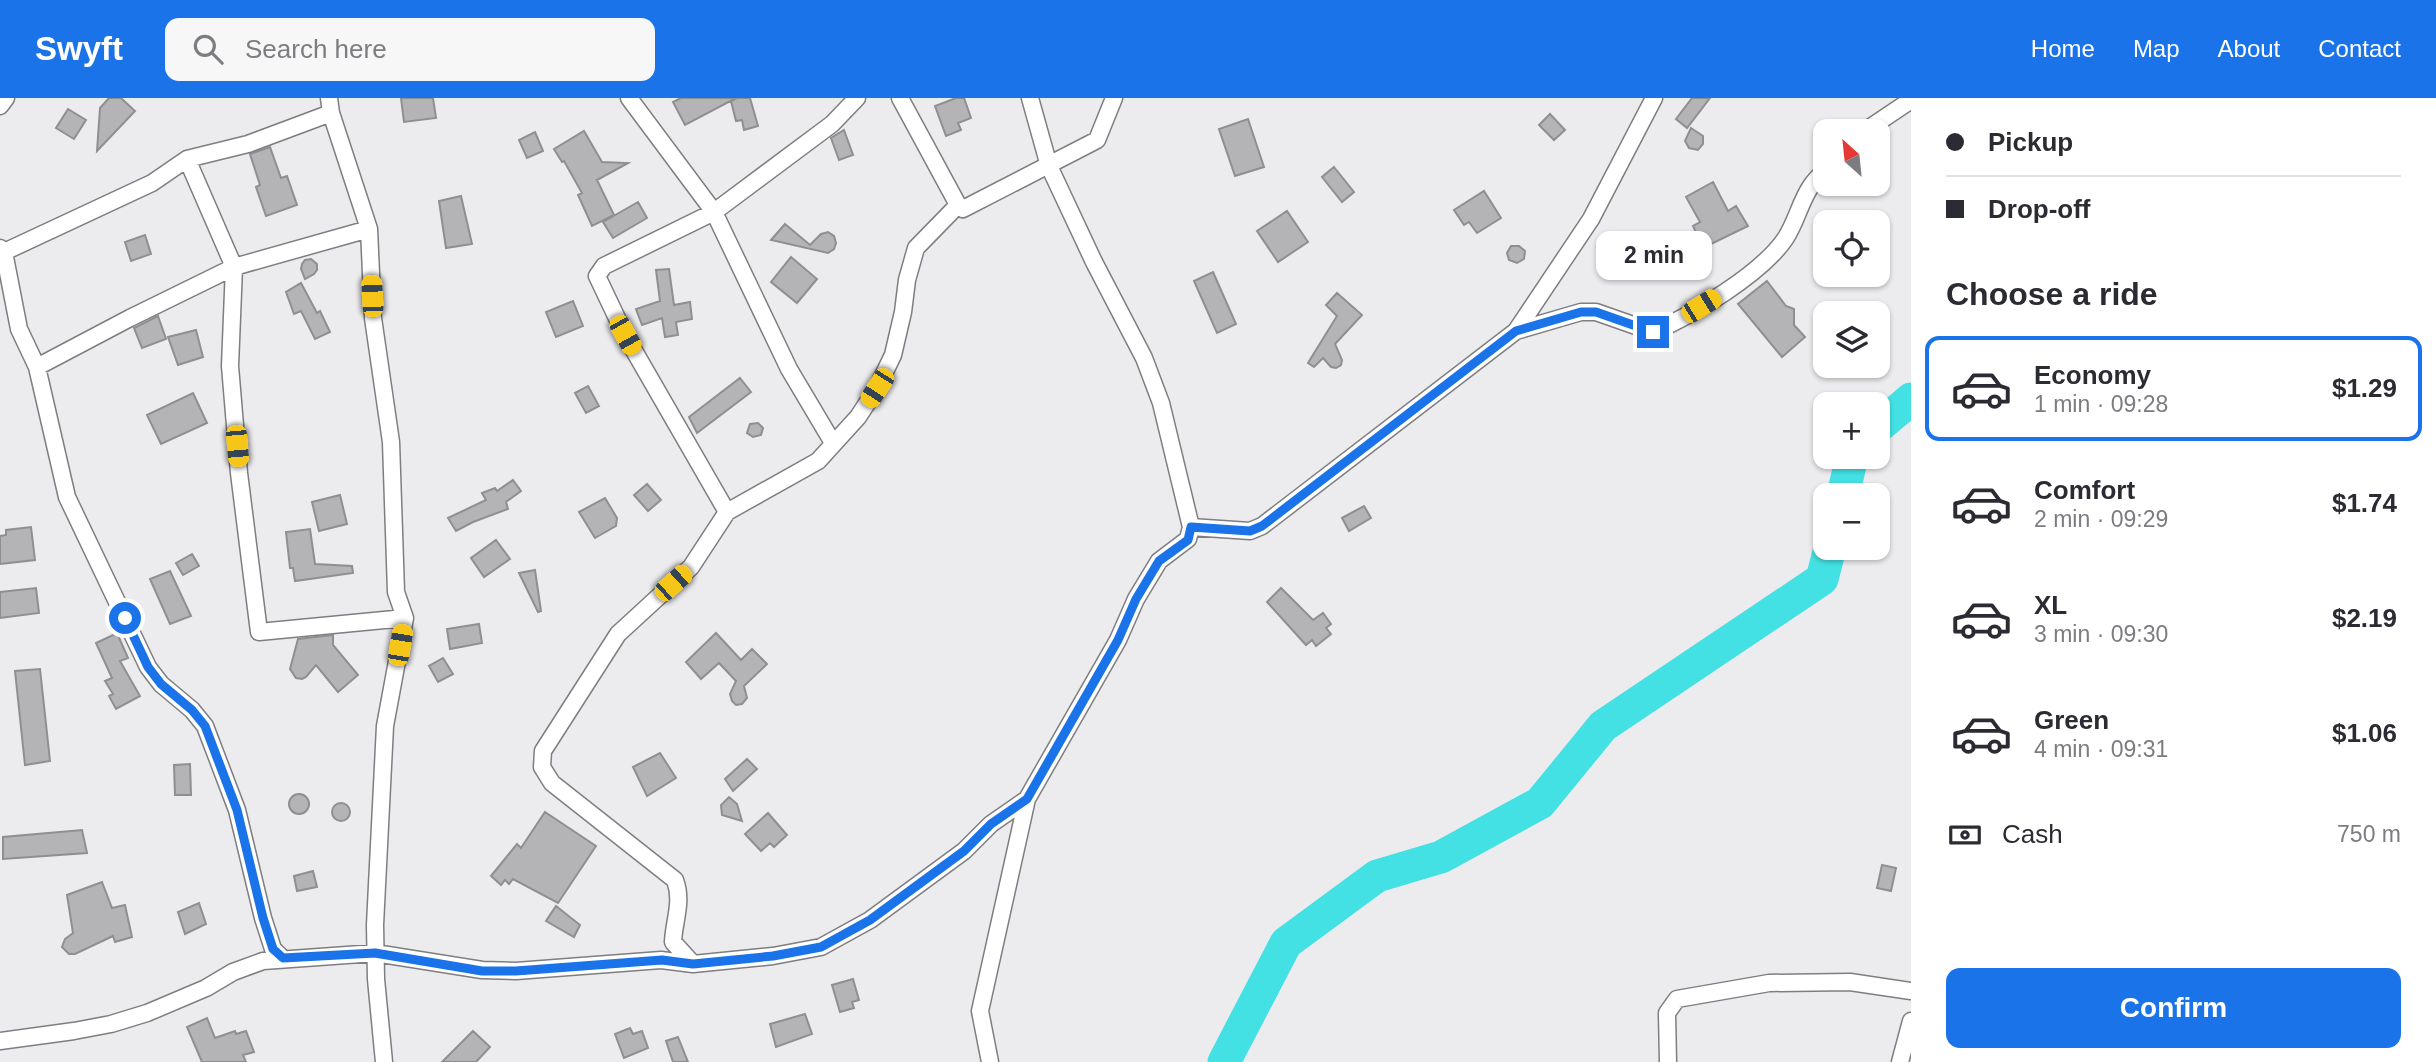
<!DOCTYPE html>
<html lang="en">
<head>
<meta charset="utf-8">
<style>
	:root { --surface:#fff; --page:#f7f7f7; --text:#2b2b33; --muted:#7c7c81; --line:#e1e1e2; --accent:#1a73e8 }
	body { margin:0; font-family:Helvetica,sans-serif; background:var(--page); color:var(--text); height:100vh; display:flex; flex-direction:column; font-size:26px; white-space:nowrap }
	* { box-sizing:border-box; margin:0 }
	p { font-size:23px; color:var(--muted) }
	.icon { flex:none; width:38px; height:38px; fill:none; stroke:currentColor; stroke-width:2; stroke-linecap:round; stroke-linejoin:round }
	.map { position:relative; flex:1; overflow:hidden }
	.drawer { display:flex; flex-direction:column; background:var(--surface); width:525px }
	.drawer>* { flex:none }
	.guide { display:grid; align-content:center; height:154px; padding:0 35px; background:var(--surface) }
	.needle { width:46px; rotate:333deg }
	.controls { position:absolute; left:1813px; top:21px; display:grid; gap:14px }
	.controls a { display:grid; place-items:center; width:77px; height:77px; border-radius:14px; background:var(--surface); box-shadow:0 2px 5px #0004; font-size:35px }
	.end { position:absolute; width:32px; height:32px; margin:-16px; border:9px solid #1a73e8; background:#fff; box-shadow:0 0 0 4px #fff }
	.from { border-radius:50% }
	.bubble { position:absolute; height:49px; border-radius:14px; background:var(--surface); box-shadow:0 2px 5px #0004; font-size:23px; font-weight:600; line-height:49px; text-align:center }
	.car { position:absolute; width:21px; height:42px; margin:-21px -10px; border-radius:9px; box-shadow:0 0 5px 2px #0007; background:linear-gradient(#f5c518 24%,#345 0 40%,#f5c518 0 76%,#345 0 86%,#f5c518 0) }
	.guide b { display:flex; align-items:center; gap:24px; height:66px; font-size:26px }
	.guide b+b { border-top:2px solid var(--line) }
	.guide i { width:18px; height:18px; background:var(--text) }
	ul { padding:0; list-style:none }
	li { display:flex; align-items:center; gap:21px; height:105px; margin:0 14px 10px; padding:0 21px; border:4px solid transparent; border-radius:14px }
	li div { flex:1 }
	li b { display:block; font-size:26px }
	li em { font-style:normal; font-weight:600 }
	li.current { border-color:var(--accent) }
	li>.icon { width:63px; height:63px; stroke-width:1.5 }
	h2 { padding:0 35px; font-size:32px; line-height:84px }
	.pay { display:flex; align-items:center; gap:18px; height:77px; padding:0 35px; font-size:26px }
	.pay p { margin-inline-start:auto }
	.button { display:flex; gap:14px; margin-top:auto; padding:14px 35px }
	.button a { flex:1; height:80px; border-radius:14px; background:var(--accent); color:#fff; font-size:28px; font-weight:600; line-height:80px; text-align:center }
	header { display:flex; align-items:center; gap:42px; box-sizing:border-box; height:98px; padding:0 35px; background:var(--accent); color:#fff }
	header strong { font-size:33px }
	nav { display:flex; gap:38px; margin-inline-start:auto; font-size:24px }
	.search { width:490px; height:63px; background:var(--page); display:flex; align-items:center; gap:18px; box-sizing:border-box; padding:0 24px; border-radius:14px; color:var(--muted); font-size:26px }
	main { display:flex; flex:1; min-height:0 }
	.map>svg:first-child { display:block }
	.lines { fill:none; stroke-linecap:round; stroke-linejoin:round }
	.river { stroke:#43e1e3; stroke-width:33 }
	.building { fill:#b4b4b7; stroke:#8f8f92; stroke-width:2 }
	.street-casing { stroke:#7e7e81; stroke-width:19 }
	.street { stroke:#fff; stroke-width:16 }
	.route { stroke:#1a73e8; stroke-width:9 }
</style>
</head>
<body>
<header>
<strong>Swyft</strong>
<div class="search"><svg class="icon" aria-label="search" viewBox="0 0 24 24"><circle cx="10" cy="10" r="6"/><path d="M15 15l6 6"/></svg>Search here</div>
<nav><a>Home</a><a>Map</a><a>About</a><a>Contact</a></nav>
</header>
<main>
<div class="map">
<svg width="1911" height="964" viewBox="0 0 1911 964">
	<rect width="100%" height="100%" fill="#ececef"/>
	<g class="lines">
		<!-- river -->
		<path class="river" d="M1878 329 1911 301
			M1843 397 1852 359
			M1224 964 1286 845 1377 778 1441 759 1540 705 1603 628 1822 481 1830 450"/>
	</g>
	<!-- building -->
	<path class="building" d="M109 0H121L135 13 97 53 100 10Z
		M401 0H433L436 20 404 24Z
		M681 0H736L685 27 673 4Z
		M737 0H750L758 28 744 32 742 22 736 23 731 3Z
		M956 0H964L971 20 958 25 961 32 946 38 935 8Z
		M1692 0H1710L1687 30 1676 21Z
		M68 11 86 22 74 41 56 30Z
		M1550 16 1565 32 1554 42 1539 27Z
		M1248 21 1264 69 1235 78 1219 31Z
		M1691 30 1703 38V46L1698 52 1689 50 1685 43Z
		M844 32 853 57 839 62 831 40Z
		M584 33 602 64 628 65 597 82 614 117 592 128 578 97 582 95 564 63 562 64 554 51Z
		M535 34 543 53 527 60 519 42Z
		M270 49 281 80 287 78 297 107 266 118 256 89 260 87 250 56Z
		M1334 69 1354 94 1342 104 1322 79Z
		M1713 84 1728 113 1736 108 1748 128 1703 150 1693 128 1700 124 1686 99Z
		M1484 93 1501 120 1477 135 1469 124 1464 127 1454 112Z
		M461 98 472 146 446 150 439 103Z
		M638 104 647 120 613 140 603 124Z
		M1287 113 1308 144 1278 164 1257 133Z
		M785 126 810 147 821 136 828 134 834 138 836 145 834 151 828 155 771 142Z
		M145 137 151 156 131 163 125 144Z
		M1511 148H1519L1525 153 1524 161 1517 165 1509 162 1507 155Z
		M791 159 817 181 797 205 771 184Z
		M311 161 317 166V172L314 176 305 181 301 171 302 166 305 162Z
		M669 171 674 207 690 204 692 221 676 224 678 237 665 239 662 220 642 227 636 211 660 203 656 172Z
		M1213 174 1236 226 1217 235 1194 183Z
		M1767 183 1786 208 1794 211V227L1805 239 1782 259 1738 206Z
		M301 185 317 215 320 213 330 234 315 241 301 213 294 216 286 194Z
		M1337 195 1362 217 1335 246 1342 262 1341 267 1336 270 1331 269 1323 260 1314 269 1308 265 1337 218 1326 207Z
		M573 203 583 228 556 239 546 214Z
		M158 218 166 241 142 250 134 230Z
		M196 232 203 259 178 267 168 239Z
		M740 280 751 294 697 335 689 319Z
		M588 288 599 308 586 315 575 295Z
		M193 295 207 325 161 346 147 317Z
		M758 325 763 330 761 337 753 339 747 335 750 326Z
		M513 382 521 393 506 404 508 411 473 424 456 433 448 420 486 402 482 395 495 390 497 393Z
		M647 386 661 402 648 413 634 397Z
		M340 397 347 426 319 433 312 404Z
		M605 400 617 420 616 428 595 440 579 414Z
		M1364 408 1371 420 1349 433 1342 420Z
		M31 429 35 462 0 466V438L6 437V432Z
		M310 431 315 466 352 468 353 475 295 483 293 470H290L286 434Z
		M496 442 510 461 484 479 471 460Z
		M192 456 199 468 183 477 176 465Z
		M535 472 541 513 538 514 519 475Z
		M170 473 191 518 170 526 150 481Z
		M36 490 39 515 0 520V494Z
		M1281 490 1313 522 1323 515 1331 526 1326 530 1331 536 1316 548 1312 542 1306 547 1267 504Z
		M479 526 482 545 450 551 447 531Z
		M117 535 128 560 120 563 140 598 116 611 109 598 113 596 105 583 112 580 96 545Z
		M716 535 741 562 752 551 767 566 744 588 747 600 742 606 736 607 732 603 730 596 736 583 719 565 701 581 686 564Z
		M333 537V547L358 577 338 594 316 567 306 579 302 581 296 580 290 571 298 541Z
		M443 560 453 576 438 584 429 568Z
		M40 571 50 663 25 667 15 573Z
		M660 655 676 680 647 698 633 669Z
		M747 661 757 671 733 693 725 681Z
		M190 666 191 697H175L174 667Z
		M289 706a10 10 0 1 1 20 0a10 10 0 1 1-20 0Z
		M729 699 737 706 742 723 722 717 721 707Z
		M332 714a9 9 0 1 1 18 0a9 9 0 1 1-18 0Z
		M545 714 596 748 558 805 513 781 509 786 505 782 501 787 491 778 517 746 521 750Z
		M768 715 787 737 774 749 770 745 761 753 745 736Z
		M82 732 87 755 3 761V739Z
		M1882 767 1896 770 1891 793 1877 790Z
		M313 773 317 789 297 793 294 778Z
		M102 784 112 810 125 807 132 839 115 844 113 838 75 856H69L62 849 65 841 73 835 67 797Z
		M199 805 206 826 185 836 178 814Z
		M556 808 580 827 574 839 546 823Z
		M853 881 859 902 852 904 854 910 840 914 832 887Z
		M805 916 812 936 776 949 770 926Z
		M207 920 215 940 235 933 236 936 246 933 254 954 243 957 246 964H202L187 929Z
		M630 930 633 936 642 933 648 950 624 960 615 936Z
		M473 933 490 949 476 964H442Z
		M678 939 688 964H673L666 943Z"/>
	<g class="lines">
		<defs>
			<path id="street" d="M329 0 331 15 369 131 373 220 391 344 396 494 405 520 385 628 375 827 376 881 384 964
				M629 0 714 114 789 271 833 345
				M900 0 958 107
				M0 8 6 0
				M1865 33 1911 2
				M187 61 234 169 230 268 239 375 259 534 405 520
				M0 150 4 154 19 231 37 269 67 399 148 569 161 586 192 612 205 628 237 712 263 820 273 851 283 861
				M4 154 152 85 187 61 248 46 331 15
				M1516 233 1591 121 1654 0
				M37 269 130 220 234 169 369 131
				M727 414 625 237 597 178 604 168 714 114 832 26 857 0
				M1191 429 1250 433 1262 428 1516 233 1581 214H1596L1653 234C1693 217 1761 176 1785 141 1796 125 1800 104 1811 88 1815 82 1821 77 1825 71
				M693 866 673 844C674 822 683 804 675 782L552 685 542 669 543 653 618 536 691 469 727 414 818 363 858 319 877 290 893 257 903 214 907 182 916 150 958 107 963 111 1097 42 1114 0
				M0 943 74 933 111 926 147 915 206 890 233 874 263 863 375 855 482 872 516 873 661 862 693 866 773 858 821 849 870 822 964 753 991 726 1027 701
				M990 964 980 913 1027 701 1118 542 1136 501 1159 463 1188 441 1191 429 1161 305 1144 260 1094 164 1049 68 1030 0
				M1668 964 1667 915 1677 901 1769 885 1850 884 1911 893
				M1900 964 1911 923"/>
		</defs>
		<!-- street casing -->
		<use href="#street" class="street-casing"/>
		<!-- street -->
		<use href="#street" class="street"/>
	</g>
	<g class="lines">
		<!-- route -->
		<path class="route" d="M125 520 148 569 161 586 192 612 205 628 237 712 263 820 273 851 283 860 375 855 482 873H516L662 862 693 866 773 858 821 849 870 822 964 753 991 726 1027 701 1118 542 1136 501 1159 463 1188 442 1191 429 1250 433 1262 428 1516 233 1581 214H1596L1653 234"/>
	</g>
</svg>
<div class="controls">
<a><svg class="needle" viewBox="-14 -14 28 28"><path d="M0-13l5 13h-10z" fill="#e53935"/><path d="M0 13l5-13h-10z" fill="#7c7c81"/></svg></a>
<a><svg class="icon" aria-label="locate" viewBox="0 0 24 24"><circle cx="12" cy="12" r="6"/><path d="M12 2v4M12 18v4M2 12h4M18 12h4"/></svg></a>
<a><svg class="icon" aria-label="layers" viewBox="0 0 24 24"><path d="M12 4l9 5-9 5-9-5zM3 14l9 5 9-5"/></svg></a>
<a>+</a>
<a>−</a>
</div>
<i class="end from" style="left:125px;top:520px"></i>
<i class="end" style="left:1653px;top:234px"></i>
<div class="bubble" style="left:1596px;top:133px;width:116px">2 min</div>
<i class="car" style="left:372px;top:198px;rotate:357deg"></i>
<i class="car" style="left:1701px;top:208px;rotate:58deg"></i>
<i class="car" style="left:625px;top:237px;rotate:151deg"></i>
<i class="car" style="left:877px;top:290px;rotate:213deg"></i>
<i class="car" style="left:237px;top:348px;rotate:175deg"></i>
<i class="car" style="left:673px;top:485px;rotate:48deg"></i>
<i class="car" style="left:400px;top:547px;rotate:10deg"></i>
</div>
<section class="drawer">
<div class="guide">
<b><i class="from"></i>Pickup</b>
<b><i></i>Drop-off</b>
</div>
<h2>Choose a ride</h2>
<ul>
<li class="current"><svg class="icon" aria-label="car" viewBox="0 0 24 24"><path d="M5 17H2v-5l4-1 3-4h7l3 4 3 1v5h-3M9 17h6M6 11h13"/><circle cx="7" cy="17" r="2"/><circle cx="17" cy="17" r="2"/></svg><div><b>Economy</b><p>1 min · 09:28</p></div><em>$1.29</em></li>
<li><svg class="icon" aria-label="car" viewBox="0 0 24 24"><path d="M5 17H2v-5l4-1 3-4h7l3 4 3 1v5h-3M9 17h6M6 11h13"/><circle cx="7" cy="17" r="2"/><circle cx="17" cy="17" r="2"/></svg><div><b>Comfort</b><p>2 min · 09:29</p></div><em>$1.74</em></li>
<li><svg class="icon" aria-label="car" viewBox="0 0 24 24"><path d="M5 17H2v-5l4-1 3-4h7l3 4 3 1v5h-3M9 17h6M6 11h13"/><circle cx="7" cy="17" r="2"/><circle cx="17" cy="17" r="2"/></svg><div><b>XL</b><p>3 min · 09:30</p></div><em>$2.19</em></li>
<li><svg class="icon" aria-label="car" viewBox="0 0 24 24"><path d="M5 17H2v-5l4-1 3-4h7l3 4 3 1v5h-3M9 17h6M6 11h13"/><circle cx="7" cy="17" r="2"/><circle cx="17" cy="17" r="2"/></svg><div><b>Green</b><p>4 min · 09:31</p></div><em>$1.06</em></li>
</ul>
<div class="pay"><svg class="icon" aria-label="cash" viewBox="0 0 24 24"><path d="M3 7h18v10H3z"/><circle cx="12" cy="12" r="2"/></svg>Cash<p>750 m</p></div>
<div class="button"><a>Confirm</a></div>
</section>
</main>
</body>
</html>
